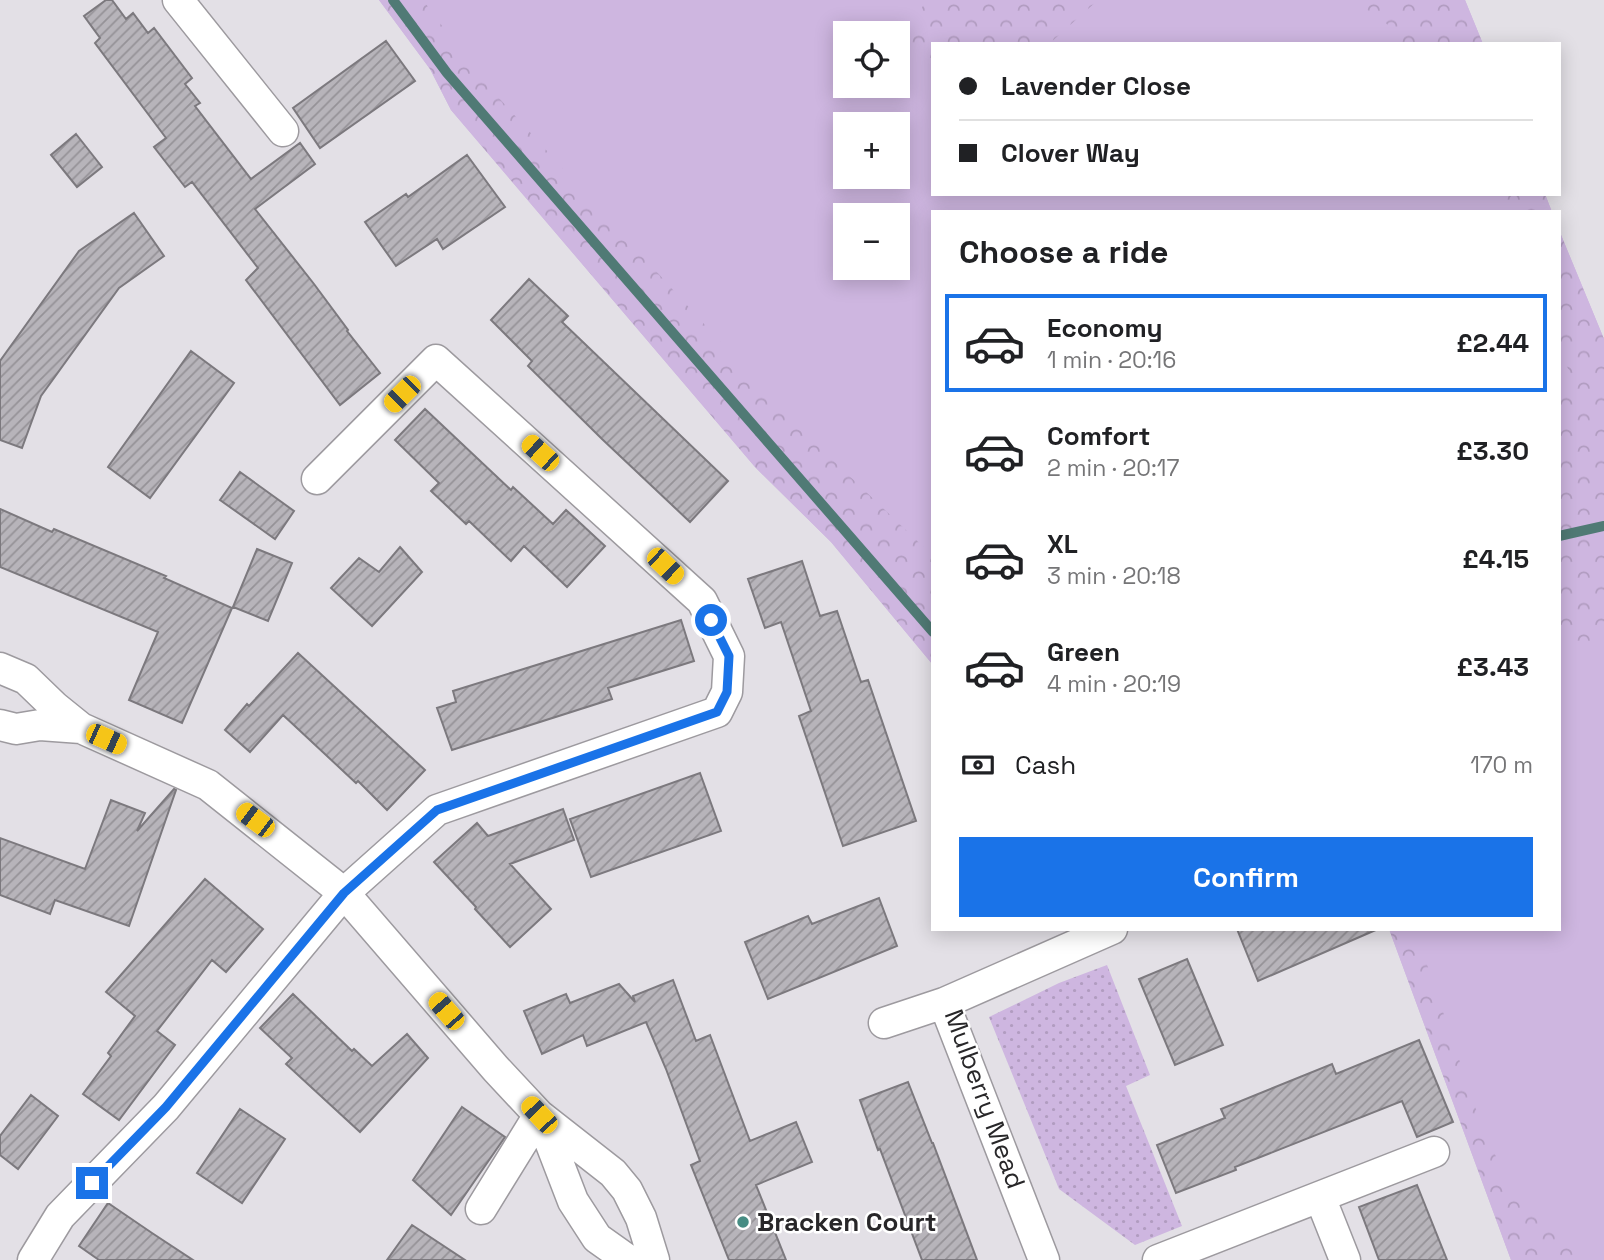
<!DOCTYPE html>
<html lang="en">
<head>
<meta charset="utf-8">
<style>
	:root { --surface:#fff; --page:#f6f6f6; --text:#202124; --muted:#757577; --line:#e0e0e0; --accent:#1a73e8 }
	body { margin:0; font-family:"Space Grotesk",sans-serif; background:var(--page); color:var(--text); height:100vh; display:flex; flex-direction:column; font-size:26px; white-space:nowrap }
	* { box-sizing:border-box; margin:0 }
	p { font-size:23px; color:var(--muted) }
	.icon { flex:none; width:38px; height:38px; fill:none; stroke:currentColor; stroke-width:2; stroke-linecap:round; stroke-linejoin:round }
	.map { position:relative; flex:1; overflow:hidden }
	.drawer { position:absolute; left:931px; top:210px; width:630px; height:721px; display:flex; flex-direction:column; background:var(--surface); border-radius:0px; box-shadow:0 4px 18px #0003 }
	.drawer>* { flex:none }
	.hud { position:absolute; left:931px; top:42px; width:630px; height:154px; border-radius:0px; box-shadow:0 4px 18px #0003; display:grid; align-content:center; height:154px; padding:0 28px; background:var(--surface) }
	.controls { position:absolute; left:833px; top:21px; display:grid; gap:14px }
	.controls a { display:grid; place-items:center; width:77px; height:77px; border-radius:0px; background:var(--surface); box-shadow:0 4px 18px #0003; font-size:35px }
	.end { position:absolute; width:32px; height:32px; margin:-16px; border:9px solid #1a73e8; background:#fff; box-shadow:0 0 0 4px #fff }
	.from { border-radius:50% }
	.car { position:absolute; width:21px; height:42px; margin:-21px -10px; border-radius:9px; box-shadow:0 0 5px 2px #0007; background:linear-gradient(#f5c518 24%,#345 0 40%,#f5c518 0 76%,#345 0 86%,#f5c518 0) }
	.hud b { display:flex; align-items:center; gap:24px; height:66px; font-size:26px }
	.hud b+b { border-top:2px solid var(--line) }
	.hud i { width:18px; height:18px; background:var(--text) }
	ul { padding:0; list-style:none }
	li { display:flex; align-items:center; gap:21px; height:98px; margin:0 14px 10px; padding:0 14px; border:4px solid transparent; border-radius:0px }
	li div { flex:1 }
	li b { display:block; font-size:26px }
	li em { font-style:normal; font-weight:700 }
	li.selected { border-color:var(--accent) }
	li>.icon { width:63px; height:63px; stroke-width:1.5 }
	h2 { padding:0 28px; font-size:32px; line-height:84px }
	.pay { display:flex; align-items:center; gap:18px; height:77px; padding:0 28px; font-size:26px }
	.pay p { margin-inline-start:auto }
	.action { display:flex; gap:14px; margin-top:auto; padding:14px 28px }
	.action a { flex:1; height:80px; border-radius:0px; background:var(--accent); color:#fff; font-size:28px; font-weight:700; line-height:80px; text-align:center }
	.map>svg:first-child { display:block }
	.grass { fill:#ceb6e0; fill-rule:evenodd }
	.forest { fill:url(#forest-crowns) }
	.park { fill:url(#park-dots) }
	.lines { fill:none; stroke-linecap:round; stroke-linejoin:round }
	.stream { stroke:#507a75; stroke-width:10 }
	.building { fill:url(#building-hatch); stroke:#7c797e; stroke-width:2 }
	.street-casing { stroke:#9d9a9f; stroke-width:33 }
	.street { stroke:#fff; stroke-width:30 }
	.route { stroke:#1a73e8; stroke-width:9 }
	.poi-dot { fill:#468c83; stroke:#fff; stroke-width:2.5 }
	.labels { text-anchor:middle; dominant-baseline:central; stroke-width:5; stroke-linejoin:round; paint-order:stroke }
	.street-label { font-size:26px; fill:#282729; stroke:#fff }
	.poi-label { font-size:26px; font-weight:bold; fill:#282729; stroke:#fff; text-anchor:start }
</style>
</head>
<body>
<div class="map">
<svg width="1604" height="1260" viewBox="0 0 1604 1260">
	<defs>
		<pattern id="forest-crowns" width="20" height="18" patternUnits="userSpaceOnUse" patternTransform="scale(1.75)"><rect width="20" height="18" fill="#ceb6e0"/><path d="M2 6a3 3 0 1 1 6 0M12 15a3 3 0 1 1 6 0" fill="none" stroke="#b19cc0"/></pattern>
		<pattern id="park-dots" width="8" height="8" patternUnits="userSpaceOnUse" patternTransform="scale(1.75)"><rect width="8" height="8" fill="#ceb6e0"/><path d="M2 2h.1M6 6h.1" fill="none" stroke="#b19cc0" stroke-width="1.8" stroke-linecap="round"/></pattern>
		<pattern id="building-hatch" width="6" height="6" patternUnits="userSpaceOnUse" patternTransform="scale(1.75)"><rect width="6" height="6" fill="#b7b4ba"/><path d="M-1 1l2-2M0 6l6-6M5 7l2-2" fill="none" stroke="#959297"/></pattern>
	</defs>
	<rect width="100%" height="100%" fill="#e3e0e6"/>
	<!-- grass -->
	<path class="grass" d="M379 0H1465L1483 44H933V194H1545L1552 212H933V665L831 542 755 467 451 110 430 69ZM845 33H898V86H845ZM845 124H898V177H845ZM845 215H898V268H845Z
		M1559 230 1604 339V1260H1511L1389 929H1559Z"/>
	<!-- forest -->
	<path class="forest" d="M379 0H423L479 76 793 422 933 556V665L831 542 755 467 451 110 430 69Z
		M926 0H1098L1049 44H933V66L899 52Z
		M1347 0H1465L1483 44H1403L1381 17Z
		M1495 194H1545L1552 212H1502Z
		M1559 230 1604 339V647L1559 640V400L1572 377 1559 350Z
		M1389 929H1415L1481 1124 1511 1189 1589 1260H1511Z"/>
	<!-- park -->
	<path class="park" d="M1107 965 1150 1075 1126 1086 1182 1226 1135 1245 1059 1189 989 1017 1059 983Z"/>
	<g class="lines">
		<!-- stream -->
		<path class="stream" d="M393 0 447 73 933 632
			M1559 536 1604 526"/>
	</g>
	<!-- building -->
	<path class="building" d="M106 0H112L126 19 133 13 148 33 154 28 192 78 185 84 200 103 195 106 251 179 300 143 315 164 255 209 314 284 348 330 347 331 380 373 340 405 246 280 258 268 192 182 185 187 154 147 166 138 95 43 100 38 84 16Z
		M386 41 415 81 320 148 293 108Z
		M76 134 102 167 77 187 51 155Z
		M467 155 505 207 443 249 437 239 396 266 365 222 406 194 408 197Z
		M134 213 164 256 119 288 41 396 22 448 0 440V361L79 251Z
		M529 279 568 316 562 322 728 481 690 522 602 439 528 366 532 361 491 320Z
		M191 351 234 383 150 498 108 467Z
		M425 409 511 490 513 487 553 524 566 510 605 546 567 587 524 546 511 561 469 521 466 524 431 491 439 483 395 440Z
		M240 472 294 511 275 539 220 500Z
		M0 509 52 532 54 529 166 576 164 578 232 608 182 723 129 700 158 632 0 567Z
		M400 547 422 572 372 626 331 588 359 558 379 572Z
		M257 549 292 563 268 621 233 607Z
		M802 561 820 616 837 611 861 682 868 680 916 821 843 846 799 716 811 711 781 622 765 628 748 579Z
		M681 620 694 661 608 688 612 699 452 750 437 708 456 702 453 691Z
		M298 653 425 770 387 810 358 781 356 783 283 715 250 752 225 730 247 704 249 706Z
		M700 773 721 831 591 877 570 819Z
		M174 789 176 790 129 926 55 900 50 914 0 895V838L85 869 111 800 145 813 137 831Z
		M563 809 574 840 510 864 551 909 510 947 475 909 476 907 434 862 477 823 488 836Z
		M205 879 263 929 226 972 212 960 157 1031 175 1045 119 1120 83 1094 111 1056 108 1053 135 1016 106 992Z
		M879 898 897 946 768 999 745 942 808 916 812 924Z
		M1237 929H1378L1258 981Z
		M1187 959 1223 1045 1175 1065 1139 979Z
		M673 980 696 1041 710 1035 750 1141 796 1122 812 1162 756 1185 786 1260H729L691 1165 700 1161 666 1069 646 1022 587 1046 583 1035 542 1054 524 1011 566 994 570 1003 619 984 635 1002 633 996Z
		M293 994 352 1051 354 1049 372 1066 407 1034 428 1058 360 1132 286 1064 292 1058 260 1028Z
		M1419 1040 1453 1122 1417 1137 1402 1101 1268 1154 1235 1167 1236 1170 1176 1193 1157 1145 1225 1118 1221 1109 1332 1064 1336 1074Z
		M908 1082 932 1143H933L977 1260H922L880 1149 878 1150 860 1100Z
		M31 1095 58 1116 18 1169 0 1155V1136Z
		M462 1107 505 1137 451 1215 413 1180Z
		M240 1109 285 1139 242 1203 197 1173Z
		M1417 1185 1447 1260H1379L1359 1207Z
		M108 1203 152 1233 193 1260H99L79 1246Z
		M412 1225 465 1260H387Z"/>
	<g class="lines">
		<defs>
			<path id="street" d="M178 0 283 131
				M0 668 26 679 55 707 81 728 208 785 344 893 496 1069 539 1115 613 1173 627 1190 641 1218 654 1260
				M0 725 16 729 40 725 81 728
				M884 1023 944 1003
				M541 1118 573 1201 597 1238 628 1260
				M1320 1197 1345 1260
				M481 1209 539 1115
				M33 1260 60 1216 166 1107 344 893 437 810 717 712 727 692 729 656 702 601 436 360 317 479
				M1044 1260 944 1003 1112 929
				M1158 1260 1434 1152"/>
		</defs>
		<!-- street casing -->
		<use href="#street" class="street-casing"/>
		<!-- street -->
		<use href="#street" class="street"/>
	</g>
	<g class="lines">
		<!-- route -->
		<path class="route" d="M92 1183 166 1107 344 893 437 810 717 712 727 692 729 656 711 620"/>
	</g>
	<!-- markers -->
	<circle class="poi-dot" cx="743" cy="1222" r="7"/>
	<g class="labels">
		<!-- street labels -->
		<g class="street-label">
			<text transform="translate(985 1099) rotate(70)">Mulberry Mead</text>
		</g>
		<!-- poi labels -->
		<g class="poi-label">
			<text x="757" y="1222">Bracken Court</text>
		</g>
	</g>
</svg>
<div class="controls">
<a><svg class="icon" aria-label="locate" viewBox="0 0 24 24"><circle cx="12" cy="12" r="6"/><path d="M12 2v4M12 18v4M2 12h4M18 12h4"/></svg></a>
<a>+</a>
<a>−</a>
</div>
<i class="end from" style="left:711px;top:620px"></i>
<i class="end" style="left:92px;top:1183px"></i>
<i class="car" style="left:402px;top:394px;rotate:225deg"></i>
<i class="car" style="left:540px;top:453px;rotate:312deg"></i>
<i class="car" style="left:665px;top:566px;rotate:134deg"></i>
<i class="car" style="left:106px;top:739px;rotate:114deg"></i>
<i class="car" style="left:255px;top:820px;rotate:307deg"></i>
<i class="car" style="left:446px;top:1011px;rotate:319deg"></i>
<i class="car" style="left:539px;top:1115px;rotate:317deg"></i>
<div class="hud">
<b><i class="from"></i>Lavender Close</b>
<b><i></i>Clover Way</b>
</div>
<section class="drawer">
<h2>Choose a ride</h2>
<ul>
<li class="selected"><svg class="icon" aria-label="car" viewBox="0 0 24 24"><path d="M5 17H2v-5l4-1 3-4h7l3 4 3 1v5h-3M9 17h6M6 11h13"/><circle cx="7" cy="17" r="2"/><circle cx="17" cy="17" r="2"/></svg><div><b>Economy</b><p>1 min · 20:16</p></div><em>£2.44</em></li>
<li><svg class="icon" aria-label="car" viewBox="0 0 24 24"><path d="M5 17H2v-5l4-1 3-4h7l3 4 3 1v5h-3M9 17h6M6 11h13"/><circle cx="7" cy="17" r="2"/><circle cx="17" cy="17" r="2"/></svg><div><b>Comfort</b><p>2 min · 20:17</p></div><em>£3.30</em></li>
<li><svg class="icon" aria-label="car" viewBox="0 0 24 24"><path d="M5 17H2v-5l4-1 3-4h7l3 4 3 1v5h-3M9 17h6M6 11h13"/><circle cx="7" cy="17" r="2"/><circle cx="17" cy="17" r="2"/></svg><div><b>XL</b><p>3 min · 20:18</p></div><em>£4.15</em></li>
<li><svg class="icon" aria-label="car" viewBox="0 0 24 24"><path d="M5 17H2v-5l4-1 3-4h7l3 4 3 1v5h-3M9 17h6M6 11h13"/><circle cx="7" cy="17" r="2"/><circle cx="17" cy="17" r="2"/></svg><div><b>Green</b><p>4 min · 20:19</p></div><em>£3.43</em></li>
</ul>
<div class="pay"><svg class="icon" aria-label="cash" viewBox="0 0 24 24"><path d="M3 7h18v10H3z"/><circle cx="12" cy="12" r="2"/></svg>Cash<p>170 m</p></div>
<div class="action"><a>Confirm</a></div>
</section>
</div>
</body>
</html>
